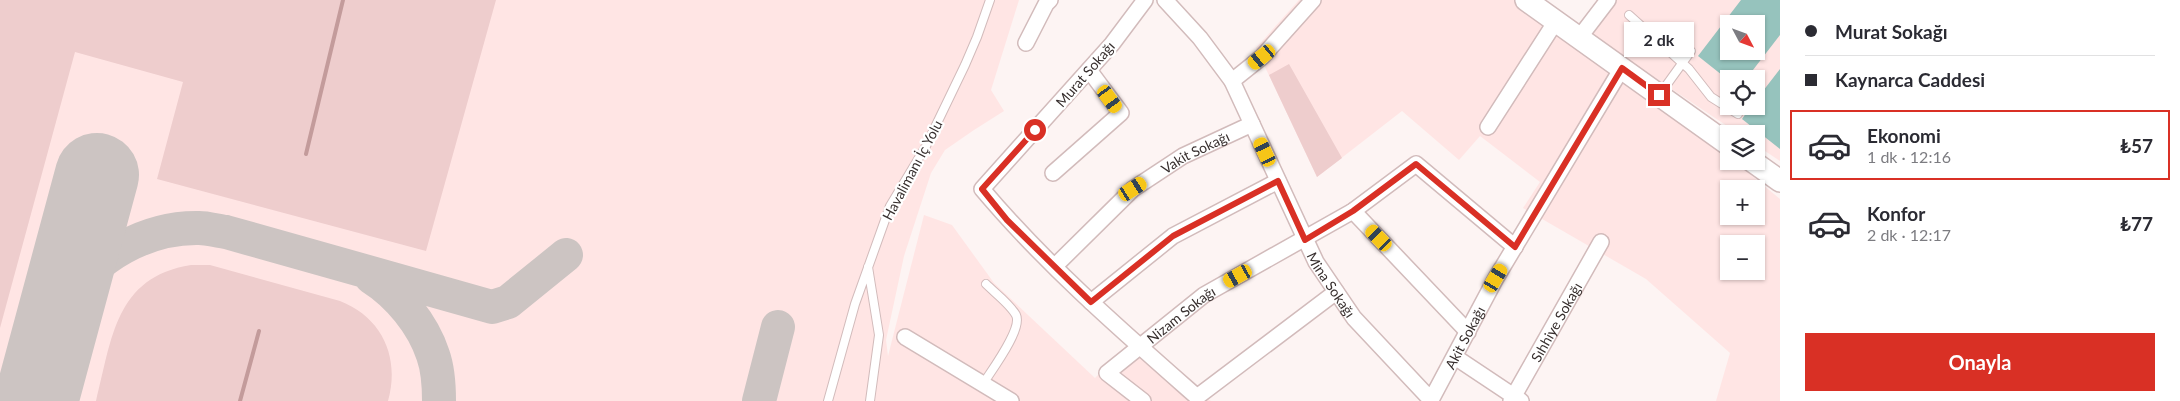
<!DOCTYPE html>
<html lang="tr">
<head>
<meta charset="utf-8">
<style>
	:root { --surface:#fff; --page:#f2f2f3; --text:#2b2b33; --muted:#7c7c81; --line:#e1e1e2; --accent:#d93025 }
	body { margin:0; font-family:Lato,sans-serif; background:var(--page); color:var(--text); height:100vh; display:flex; flex-direction:column; font-size:19px; white-space:nowrap }
	* { box-sizing:border-box; margin:0 }
	p { font-size:16px; color:var(--muted) }
	.icon { flex:none; width:28px; height:28px; fill:none; stroke:currentColor; stroke-width:2; stroke-linecap:round; stroke-linejoin:round }
	.map { position:relative; flex:1; overflow:hidden }
	.drawer { display:flex; flex-direction:column; background:var(--surface); width:400px }
	.drawer>* { flex:none }
	.guide { display:grid; align-content:center; height:110px; padding:0 25px; background:var(--surface) }
	.needle { width:32px; rotate:131deg }
	.fabs { position:absolute; left:1720px; top:15px; display:grid; gap:10px }
	.fabs a { display:grid; place-items:center; width:45px; height:45px; border-radius:0px; background:var(--surface); box-shadow:0 1px 4px #0004; font-size:25px }
	.end { position:absolute; width:22px; height:22px; margin:-11px; border:6px solid #d93025; background:#fff; box-shadow:0 0 0 2px #fff }
	.from { border-radius:50% }
	.bubble { position:absolute; height:35px; border-radius:0px; background:var(--surface); box-shadow:0 1px 4px #0004; font-size:16px; font-weight:700; line-height:35px; text-align:center }
	.car { position:absolute; width:15px; height:30px; margin:-15px -8px; border-radius:6px; box-shadow:0 0 4px 1px #0007; background:linear-gradient(#f5c518 24%,#345 0 40%,#f5c518 0 76%,#345 0 86%,#f5c518 0) }
	.guide b { display:flex; align-items:center; gap:18px; height:48px; font-size:19px }
	.guide b+b { border-top:1px solid var(--line) }
	.guide i { width:12px; height:12px; background:var(--text) }
	ul { padding:0; list-style:none }
	li { display:flex; align-items:center; gap:15px; height:70px; margin:0 10px 8px; padding:0 15px; border:2px solid transparent; border-radius:0px }
	li div { flex:1 }
	li b { display:block; font-size:19px }
	li em { font-style:normal; font-weight:700 }
	li.current { border-color:var(--accent) }
	li>.icon { width:45px; height:45px; stroke-width:1.5 }
	.button { display:flex; gap:10px; margin-top:auto; padding:10px 25px }
	.button a { flex:1; height:58px; border-radius:0px; background:var(--accent); color:#fff; font-size:20px; font-weight:700; line-height:58px; text-align:center }
	main { display:flex; flex:1; min-height:0 }
	.map>svg:first-child { display:block }
	.built { fill:#ffe5e4; fill-rule:evenodd }
	.green { fill:#eecdcd }
	.lines { fill:none; stroke-linecap:round; stroke-linejoin:round }
	.stream { stroke:#c39b9b; stroke-width:4 }
	.taxiway { stroke:#ccc4c2; stroke-width:34 }
	.runway { stroke:#ccc4c2; stroke-width:84 }
	.building { fill:#96c3bd; fill-rule:evenodd }
	.service-casing { stroke:#d2bbbb; stroke-width:10 }
	.minor-casing { stroke:#d2bbbb; stroke-width:18 }
	.secondary-casing { stroke:#d2bbbb; stroke-width:24 }
	.service { stroke:#fff; stroke-width:8 }
	.minor { stroke:#fff; stroke-width:15 }
	.secondary { stroke:#fff; stroke-width:21 }
	.route { stroke:#d93025; stroke-width:6 }
	.labels { text-anchor:middle; dominant-baseline:central; stroke-width:4.5; stroke-linejoin:round; paint-order:stroke }
	.street-label { font-size:14px; fill:#372f2e; stroke:#fff }
</style>
</head>
<body>
<main>
<div class="map">
<svg width="1780" height="401" viewBox="0 0 1780 401">
	<rect width="100%" height="100%" fill="#fdf4f3"/>
	<!-- built -->
	<path class="built" d="M0 0H1019L991 90 1004 111 974 130 945 150 931 173 904 256 886 340 888 356 924 215 952 225 994 283 1095 378 1129 343 1211 401H0Z
		M1299 0H1541L1577 26 1598 0H1780V161L1756 145V134H1739L1582 29 1729 156V161H1734L1780 199V401H1716L1730 353 1646 279 1523 208 1540 182 1480 136 1459 160 1402 111 1317 177 1256 48ZM1729 24H1756V51H1729ZM1729 79H1756V106H1729ZM1729 189H1756V216H1729ZM1729 244H1756V271H1729Z"/>
	<!-- green -->
	<path class="green" d="M0 0H496L426 251 157 179 183 82 75 52 0 328Z
		M1289 64 1342 158 1317 177 1269 75Z
		M191 265H210L340 301C383 318 400 358 388 401H96C112 339 115 277 191 265Z"/>
	<g class="lines">
		<!-- stream -->
		<path class="stream" d="M306 154 343 0
			M240 401 259 331"/>
		<!-- taxiway -->
		<path class="taxiway" d="M371 277C398 294 423 324 433 355 438 369 439 386 439 401
			M36 401C46 369 53 333 68 302 92 256 148 227 199 228 208 228 217 231 226 232L492 307 508 302 566 255
			M759 401 778 327"/>
		<!-- runway -->
		<path class="runway" d="M36 401 97 175"/>
	</g>
	<!-- building -->
	<path class="building" d="M1741 0H1780V35L1746 79H1727L1698 56ZM1729 24H1756V51H1729Z
		M1780 69V149L1742 119 1751 106H1756V100Z"/>
	<g class="lines">
		<defs>
			<path id="service" d="M1629 15 1689 69 1711 97 1738 114
				M1660 94 1691 51
				M868 267 879 335 870 401
				M983 384C991 371 1023 329 1016 315 1010 304 995 293 986 284
				M828 401 855 304 890 206 926 146 965 65 977 37 990 0"/>
			<g id="minor">
				<path d="M1145 0 1112 44 982 189C1046 265 1122 331 1197 397L1336 292"/>
				<path id="s1" d="M1165 0 1200 38 1232 81 1316 262 1354 318 1431 400 1496 278 1622 68"/>
				<path d="M1579 38 1608 0"/>
				<path d="M1026 43 1046 4 1050 0"/>
				<path d="M1232 81 1262 57 1313 0"/>
				<path d="M1488 127 1556 21"/>
				<path d="M1053 173 1121 113 1089 70"/>
				<path d="M1353 211 1468 332"/>
				<path id="s2" d="M1055 266 1133 189 1183 156 1252 124"/>
				<path d="M1091 302 1173 236 1278 181"/>
				<path d="M905 337 1011 401"/>
				<path d="M1455 357 1521 401"/>
				<path id="s3" d="M1143 401 1107 373 1204 295 1353 211 1416 164 1515 247"/>
				<path id="s4" d="M1511 401 1601 242"/>
			</g>
			<path id="secondary" d="M1526 0 1729 145
				M1752 161 1780 181"/>
		</defs>
		<!-- service casing -->
		<use href="#service" class="service-casing"/>
		<!-- minor casing -->
		<use href="#minor" class="minor-casing"/>
		<!-- secondary casing -->
		<use href="#secondary" class="secondary-casing"/>
		<!-- service -->
		<use href="#service" class="service"/>
		<!-- minor -->
		<use href="#minor" class="minor"/>
		<!-- secondary -->
		<use href="#secondary" class="secondary"/>
	</g>
	<g class="lines">
		<!-- route -->
		<path class="route" d="M1035 130 982 189 1007 220 1091 302 1173 236 1278 181 1305 240 1353 211 1416 164 1515 247 1622 68 1659 95"/>
	</g>
	<g class="labels">
		<!-- street labels -->
		<g class="street-label">
			<text transform="translate(1085 74) rotate(-49)">Murat Sokağı</text>
			<text stroke="none"><textPath href="#s2" startOffset="182">Vakit Sokağı</textPath></text>
			<text transform="translate(912 170) rotate(-62)">Havalimanı İç Yolu</text>
			<text stroke="none"><textPath href="#s1" startOffset="332">Mina Sokağı</textPath></text>
			<text stroke="none"><textPath href="#s3" startOffset="140">Nizam Sokağı</textPath></text>
			<text stroke="none"><textPath href="#s4" startOffset="91">Sıhhiye Sokağı</textPath></text>
			<text stroke="none"><textPath href="#s1" startOffset="556">Akit Sokağı</textPath></text>
		</g>
	</g>
</svg>
<div class="fabs">
<a><svg class="needle" viewBox="-14 -14 28 28"><path d="M0-13l5 13h-10z" fill="#e53935"/><path d="M0 13l5-13h-10z" fill="#7c7c81"/></svg></a>
<a><svg class="icon" aria-label="locate" viewBox="0 0 24 24"><circle cx="12" cy="12" r="6"/><path d="M12 2v4M12 18v4M2 12h4M18 12h4"/></svg></a>
<a><svg class="icon" aria-label="layers" viewBox="0 0 24 24"><path d="M12 4l9 5-9 5-9-5zM3 14l9 5 9-5"/></svg></a>
<a>+</a>
<a>−</a>
</div>
<i class="end from" style="left:1035px;top:130px"></i>
<i class="end" style="left:1659px;top:95px"></i>
<div class="bubble" style="left:1624px;top:22px;width:70px">2 dk</div>
<i class="car" style="left:1262px;top:57px;rotate:231deg"></i>
<i class="car" style="left:1110px;top:99px;rotate:144deg"></i>
<i class="car" style="left:1265px;top:152px;rotate:335deg"></i>
<i class="car" style="left:1133px;top:189px;rotate:57deg"></i>
<i class="car" style="left:1379px;top:238px;rotate:316deg"></i>
<i class="car" style="left:1238px;top:276px;rotate:241deg"></i>
<i class="car" style="left:1496px;top:278px;rotate:31deg"></i>
</div>
<section class="drawer">
<div class="guide">
<b><i class="from"></i>Murat Sokağı</b>
<b><i></i>Kaynarca Caddesi</b>
</div>
<ul>
<li class="current"><svg class="icon" aria-label="car" viewBox="0 0 24 24"><path d="M5 17H2v-5l4-1 3-4h7l3 4 3 1v5h-3M9 17h6M6 11h13"/><circle cx="7" cy="17" r="2"/><circle cx="17" cy="17" r="2"/></svg><div><b>Ekonomi</b><p>1 dk · 12:16</p></div><em>₺57</em></li>
<li><svg class="icon" aria-label="car" viewBox="0 0 24 24"><path d="M5 17H2v-5l4-1 3-4h7l3 4 3 1v5h-3M9 17h6M6 11h13"/><circle cx="7" cy="17" r="2"/><circle cx="17" cy="17" r="2"/></svg><div><b>Konfor</b><p>2 dk · 12:17</p></div><em>₺77</em></li>
</ul>
<div class="button"><a>Onayla</a></div>
</section>
</main>
</body>
</html>
